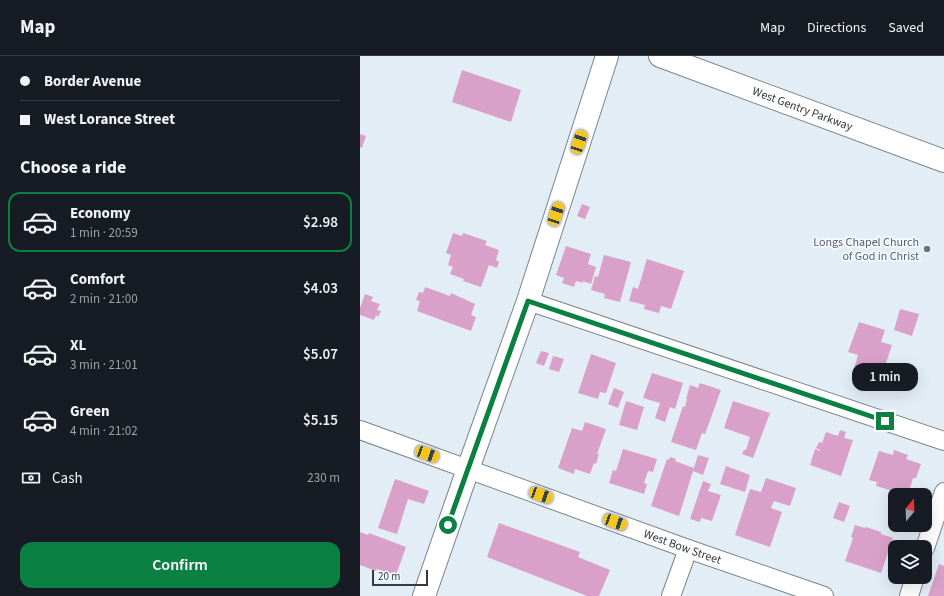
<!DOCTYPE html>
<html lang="en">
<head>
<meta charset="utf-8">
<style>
	:root { --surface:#171b24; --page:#242831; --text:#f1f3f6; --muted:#9ea1a6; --line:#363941; --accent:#0b8043 }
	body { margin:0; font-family:"Source Sans 3",sans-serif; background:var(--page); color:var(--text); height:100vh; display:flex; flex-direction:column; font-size:15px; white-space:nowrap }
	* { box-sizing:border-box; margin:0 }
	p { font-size:13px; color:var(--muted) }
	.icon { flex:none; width:22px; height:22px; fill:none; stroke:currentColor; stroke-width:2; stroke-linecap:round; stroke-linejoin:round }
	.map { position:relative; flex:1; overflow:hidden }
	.drawer { display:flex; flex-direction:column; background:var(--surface); width:360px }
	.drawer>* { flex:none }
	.banner { display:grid; align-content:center; height:88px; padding:0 20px; background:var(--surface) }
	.needle { width:26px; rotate:19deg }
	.controls { position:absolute; left:528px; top:432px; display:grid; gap:8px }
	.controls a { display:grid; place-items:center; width:44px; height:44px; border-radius:8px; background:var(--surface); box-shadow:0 4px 16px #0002; font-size:20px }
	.scale { position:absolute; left:12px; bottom:10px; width:56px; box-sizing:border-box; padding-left:4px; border:2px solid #36393d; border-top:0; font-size:11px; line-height:14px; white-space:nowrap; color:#36393d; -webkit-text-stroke:3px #f4faff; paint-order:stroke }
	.end { position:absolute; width:18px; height:18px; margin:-9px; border:5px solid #0b8043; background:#fff; box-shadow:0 0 0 2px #fff }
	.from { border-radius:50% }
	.bubble { position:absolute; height:28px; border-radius:12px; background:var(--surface); box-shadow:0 4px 16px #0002; font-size:13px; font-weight:600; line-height:28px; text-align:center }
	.car { position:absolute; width:12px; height:24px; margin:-12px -6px; border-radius:5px; box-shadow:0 0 3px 1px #0007; background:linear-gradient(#f5c518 24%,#345 0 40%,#f5c518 0 76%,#345 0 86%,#f5c518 0) }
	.banner b { display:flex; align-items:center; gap:14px; height:38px; font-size:15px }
	.banner b+b { border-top:1px solid var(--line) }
	.banner i { width:10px; height:10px; background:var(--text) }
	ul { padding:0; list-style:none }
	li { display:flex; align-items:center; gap:12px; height:60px; margin:0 8px 6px; padding:0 12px; border:2px solid transparent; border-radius:12px }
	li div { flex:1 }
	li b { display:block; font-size:15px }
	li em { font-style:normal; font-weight:600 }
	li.current { border-color:var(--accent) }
	li>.icon { width:36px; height:36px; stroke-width:1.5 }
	h2 { padding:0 20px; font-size:18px; line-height:48px }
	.pay { display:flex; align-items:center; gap:10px; height:44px; padding:0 20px; font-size:15px }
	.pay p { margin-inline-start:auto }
	.primary-button { display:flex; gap:8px; margin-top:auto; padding:8px 20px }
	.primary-button a { flex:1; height:46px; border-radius:12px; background:var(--accent); color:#fff; font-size:16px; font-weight:600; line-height:46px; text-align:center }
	header { display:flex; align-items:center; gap:24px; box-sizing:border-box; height:56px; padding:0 20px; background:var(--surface); border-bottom:1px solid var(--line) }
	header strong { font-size:19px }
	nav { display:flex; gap:22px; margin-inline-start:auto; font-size:14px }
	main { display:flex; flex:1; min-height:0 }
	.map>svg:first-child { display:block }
	.building { fill:#d9a1c9 }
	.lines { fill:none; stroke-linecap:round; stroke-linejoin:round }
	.street-casing { stroke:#7c858c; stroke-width:20 }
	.secondary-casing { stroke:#7c858c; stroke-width:24 }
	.primary-casing { stroke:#7c858c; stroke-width:24 }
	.street { stroke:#fff; stroke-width:18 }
	.secondary { stroke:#fff; stroke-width:22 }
	.primary { stroke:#fff; stroke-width:22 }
	.route { stroke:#0b8043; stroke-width:5 }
	.worship-dot { fill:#6b7280; stroke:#f4faff; stroke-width:1.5 }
	.labels { text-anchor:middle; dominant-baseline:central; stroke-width:3.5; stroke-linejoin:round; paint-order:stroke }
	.street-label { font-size:12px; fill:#36393d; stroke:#f4faff }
	.worship-label { font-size:12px; fill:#5b616d; stroke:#f4faff; text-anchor:end }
</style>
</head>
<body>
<header>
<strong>Map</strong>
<nav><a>Map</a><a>Directions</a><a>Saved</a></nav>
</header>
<main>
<section class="drawer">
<div class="banner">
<b><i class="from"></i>Border Avenue</b>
<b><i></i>West Lorance Street</b>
</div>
<h2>Choose a ride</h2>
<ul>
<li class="current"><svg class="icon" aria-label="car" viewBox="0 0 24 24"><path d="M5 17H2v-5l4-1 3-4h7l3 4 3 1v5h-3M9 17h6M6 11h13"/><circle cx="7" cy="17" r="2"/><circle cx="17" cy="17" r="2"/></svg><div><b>Economy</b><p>1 min · 20:59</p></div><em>$2.98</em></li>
<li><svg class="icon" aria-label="car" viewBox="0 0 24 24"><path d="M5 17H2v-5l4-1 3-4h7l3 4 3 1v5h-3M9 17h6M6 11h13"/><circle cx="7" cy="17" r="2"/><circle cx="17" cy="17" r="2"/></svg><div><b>Comfort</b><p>2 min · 21:00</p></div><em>$4.03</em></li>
<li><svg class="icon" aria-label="car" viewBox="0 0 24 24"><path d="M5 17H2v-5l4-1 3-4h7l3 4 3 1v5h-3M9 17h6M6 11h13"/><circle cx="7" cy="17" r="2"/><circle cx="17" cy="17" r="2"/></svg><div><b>XL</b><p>3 min · 21:01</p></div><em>$5.07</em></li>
<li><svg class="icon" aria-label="car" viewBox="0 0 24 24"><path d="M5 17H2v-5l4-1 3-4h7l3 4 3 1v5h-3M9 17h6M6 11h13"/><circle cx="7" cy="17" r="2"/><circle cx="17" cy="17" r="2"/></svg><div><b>Green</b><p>4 min · 21:02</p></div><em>$5.15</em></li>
</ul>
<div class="pay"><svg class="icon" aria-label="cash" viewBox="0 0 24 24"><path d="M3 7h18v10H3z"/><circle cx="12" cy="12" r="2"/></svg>Cash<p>230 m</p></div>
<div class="primary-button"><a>Confirm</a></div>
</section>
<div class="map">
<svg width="584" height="540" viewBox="0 0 584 540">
	<rect width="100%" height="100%" fill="#e3edf5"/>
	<!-- building -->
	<path class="building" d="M102 14 161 34 151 66 92 46Z
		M0 78 6 80 2 92 0 91Z
		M222 148 230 151 225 163 217 160Z
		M93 177 102 180 103 177 127 185 125 189 139 194 136 204 139 206 137 212 129 209 121 231 103 225 104 223 90 218 93 211 88 209 91 199 86 197Z
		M206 190 231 198 228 208 236 211 231 228 223 225V227L216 225 214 231 202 227 204 222 196 219Z
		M244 199 271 206 260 246 244 242 245 238 231 234 235 220 238 221Z
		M287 203 324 215 311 253 301 250 299 257 284 253 285 249 269 245 273 231 278 233Z
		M65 231 90 240 91 237 115 248 111 259 116 261 111 275 57 255 60 245 56 244 59 236 63 237Z
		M5 238 13 241 11 245 20 248 17 254 21 255 18 261 16 259 14 264 0 259V252Z
		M540 253 559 258 552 280 534 274Z
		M499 266 525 274 521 286 532 289 519 328 492 319 498 299 488 296Z
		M181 295 189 297 184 310 176 307Z
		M231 298 256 307 246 337 240 336 238 343 218 337Z
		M193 300 204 303 199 316 189 313Z
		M292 317 323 327 315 353 310 351 305 366 295 362 300 347 283 342Z
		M340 327 361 334 345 378 342 377 336 394 311 386 323 350 325 351 327 343H326L330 329 338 332Z
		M254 332 264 336 258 352 248 348Z
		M266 345 284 351 277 374 259 369Z
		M373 345 410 357 393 402 382 398 384 394H386L390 381 364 372Z
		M225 366 246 373 237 398H239L236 408 234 407 230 418 215 413 214 418 198 412 212 372 222 375Z
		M480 374 486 376 484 382 493 384 481 420 450 409 455 393 460 395V394L456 392 459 386 462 387 466 376 478 380Z
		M263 393 297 403 293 416 288 415 284 427 287 428 284 438 249 427 253 414 256 415Z
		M534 394 548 399 546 403 561 408 556 422H553L548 439 516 430 517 426 509 424 519 395 533 399Z
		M338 399 349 402 343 419 333 415 319 460 291 450 307 403 309 404 310 401 316 403 315 405 334 412Z
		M366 410 390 419 385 436 360 428Z
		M406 422 436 432 430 450 414 445 411 452 422 456 410 491 375 479 390 433 401 436Z
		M35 423 69 435 64 448 48 443 37 478 18 472Z
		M343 425 351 428 348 435 361 439 352 465 341 462 340 466 330 463Z
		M479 446 490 450 484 466 473 462Z
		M139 467 220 496 218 501 250 514 239 540H227L127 501Z
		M495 469 505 472 506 471 521 476V478L533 482 521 517 485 505 493 482 491 481Z
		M0 476 8 479 9 477 46 491 36 519 17 513 16 515 0 509Z
		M579 508 584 510V540H568Z"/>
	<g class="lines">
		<defs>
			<g id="street">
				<path d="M168 245 584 385"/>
				<path id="s1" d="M0 374 328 493 464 540"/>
				<path d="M565 492 584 436"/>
				<path d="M311 540 328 493"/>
				<path d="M549 540 555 521"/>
			</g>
			<path id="secondary" d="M64 540 108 413 168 245 247 0"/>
			<g id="primary">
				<path id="s2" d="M300 0 584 105"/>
			</g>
		</defs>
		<!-- street casing -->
		<use href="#street" class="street-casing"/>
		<!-- secondary casing -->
		<use href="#secondary" class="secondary-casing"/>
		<!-- primary casing -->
		<use href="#primary" class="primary-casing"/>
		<!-- street -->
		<use href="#street" class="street"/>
		<!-- secondary -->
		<use href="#secondary" class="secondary"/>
		<!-- primary -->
		<use href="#primary" class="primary"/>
	</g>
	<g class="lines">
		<!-- route -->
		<path class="route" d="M88 469 168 245 525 365"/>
	</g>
	<!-- markers -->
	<circle class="worship-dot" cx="567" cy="193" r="4"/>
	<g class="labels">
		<!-- street labels -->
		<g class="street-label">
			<text stroke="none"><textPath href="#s2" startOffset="152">West Gentry Parkway</textPath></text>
			<text stroke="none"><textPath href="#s1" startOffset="343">West Bow Street</textPath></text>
		</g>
		<!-- worship labels -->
		<g class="worship-label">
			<text x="559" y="186">Longs Chapel Church<tspan x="559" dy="14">of God in Christ</tspan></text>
		</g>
	</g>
</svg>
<div class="controls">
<a><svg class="needle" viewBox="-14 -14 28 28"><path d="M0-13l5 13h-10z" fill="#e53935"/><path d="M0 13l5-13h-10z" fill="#9ea1a6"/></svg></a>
<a><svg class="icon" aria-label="layers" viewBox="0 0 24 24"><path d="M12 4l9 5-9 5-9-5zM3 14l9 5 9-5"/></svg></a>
</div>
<div class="scale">20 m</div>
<i class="end from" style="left:88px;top:469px"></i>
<i class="end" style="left:525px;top:365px"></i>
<div class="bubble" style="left:492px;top:307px;width:66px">1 min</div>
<i class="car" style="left:219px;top:86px;rotate:18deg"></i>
<i class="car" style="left:196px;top:158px;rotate:18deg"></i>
<i class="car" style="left:67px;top:398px;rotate:110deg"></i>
<i class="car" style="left:181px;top:439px;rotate:110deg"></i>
<i class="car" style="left:255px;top:466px;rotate:110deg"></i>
</div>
</main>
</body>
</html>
